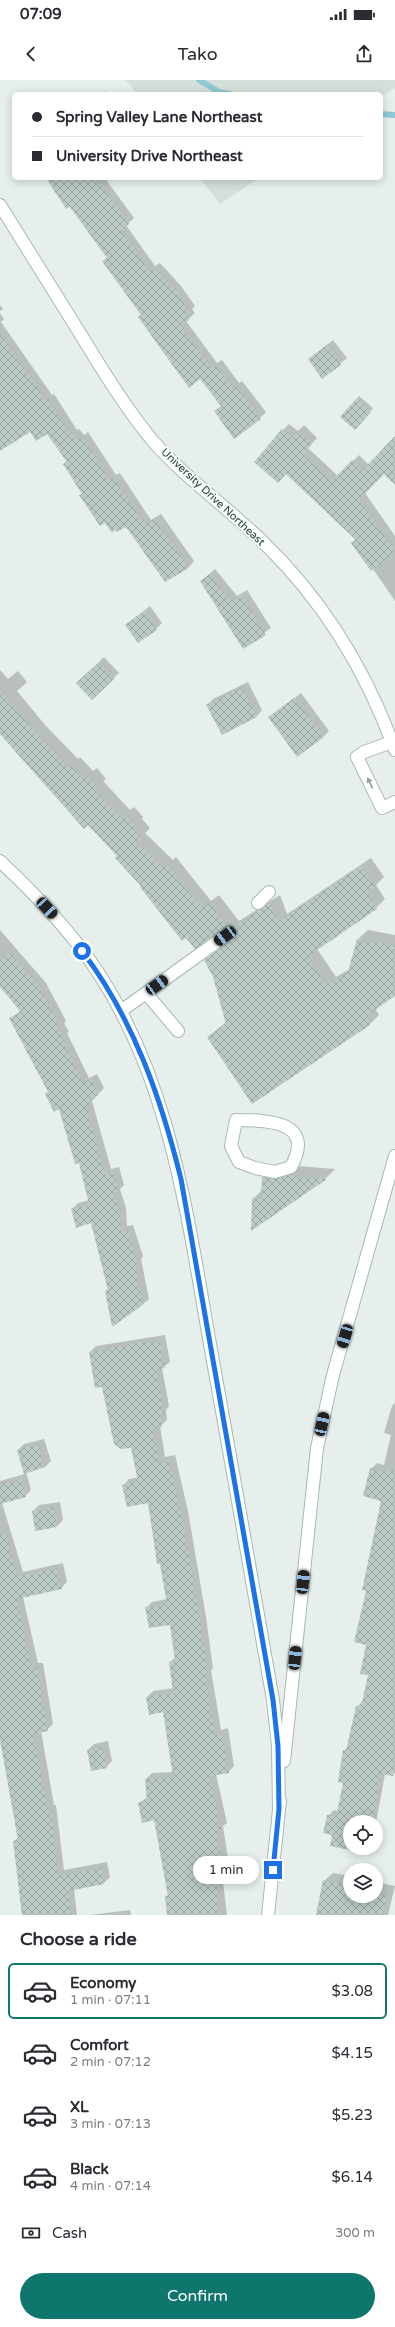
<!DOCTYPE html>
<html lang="en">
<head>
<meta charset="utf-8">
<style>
	:root { --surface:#fff; --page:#f2f2f3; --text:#2b2b33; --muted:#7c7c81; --line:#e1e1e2; --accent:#0f766e }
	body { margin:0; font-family:"Varela Round",sans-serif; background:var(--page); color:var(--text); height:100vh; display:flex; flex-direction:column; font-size:15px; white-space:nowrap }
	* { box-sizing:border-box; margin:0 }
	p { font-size:13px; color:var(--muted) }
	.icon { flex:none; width:22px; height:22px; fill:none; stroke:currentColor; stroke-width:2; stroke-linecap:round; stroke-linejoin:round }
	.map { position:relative; height:1835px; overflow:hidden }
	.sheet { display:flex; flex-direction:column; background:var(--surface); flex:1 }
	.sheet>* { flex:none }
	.guide { position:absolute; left:12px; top:12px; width:371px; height:88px; border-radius:6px; box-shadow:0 2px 10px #0003; display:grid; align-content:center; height:88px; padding:0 20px; background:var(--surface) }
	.tools { position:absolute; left:343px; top:1735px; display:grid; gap:8px }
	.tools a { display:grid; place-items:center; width:40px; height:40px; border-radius:50%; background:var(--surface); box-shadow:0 2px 10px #0003; font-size:20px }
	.end { position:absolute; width:18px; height:18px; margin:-9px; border:5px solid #1a73e8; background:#fff; box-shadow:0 0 0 2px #fff }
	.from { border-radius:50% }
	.bubble { position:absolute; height:28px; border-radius:14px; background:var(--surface); box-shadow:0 2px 10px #0003; font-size:13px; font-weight:600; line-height:28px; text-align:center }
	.car { position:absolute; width:12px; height:24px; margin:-12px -6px; border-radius:5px; box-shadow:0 0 3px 1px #0007; background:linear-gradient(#222 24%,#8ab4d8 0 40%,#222 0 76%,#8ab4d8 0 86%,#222 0) }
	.guide b { display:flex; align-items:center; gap:14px; height:38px; font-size:15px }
	.guide b+b { border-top:1px solid var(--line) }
	.guide i { width:10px; height:10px; background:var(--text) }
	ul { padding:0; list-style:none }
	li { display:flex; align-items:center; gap:12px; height:56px; margin:0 8px 6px; padding:0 12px; border:2px solid transparent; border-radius:6px }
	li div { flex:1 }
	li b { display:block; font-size:15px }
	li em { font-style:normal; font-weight:600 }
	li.on { border-color:var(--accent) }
	li>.icon { width:36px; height:36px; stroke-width:1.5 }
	h2 { padding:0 20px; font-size:18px; line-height:48px }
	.pay { display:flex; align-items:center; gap:10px; height:44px; padding:0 20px; font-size:15px }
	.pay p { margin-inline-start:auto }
	.action { display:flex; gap:8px; margin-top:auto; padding:8px 20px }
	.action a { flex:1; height:46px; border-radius:24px; background:var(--accent); color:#fff; font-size:16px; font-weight:600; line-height:46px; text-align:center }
	.status { display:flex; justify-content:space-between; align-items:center; height:28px; padding:0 20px; background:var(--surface); direction:ltr }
	.status svg { height:11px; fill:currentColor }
	header { display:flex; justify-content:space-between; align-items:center; height:52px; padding:0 20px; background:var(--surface); font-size:18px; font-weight:600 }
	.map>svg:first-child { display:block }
	.built { fill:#d4dfda }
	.shadow { fill:#0003 }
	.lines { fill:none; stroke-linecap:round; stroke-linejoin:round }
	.stream { stroke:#8ec9d4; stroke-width:6 }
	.building { fill:url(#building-cross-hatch) }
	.minor-casing { stroke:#a8b8b2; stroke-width:14 }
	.minor { stroke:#fff; stroke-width:12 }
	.oneway { fill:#92a09c }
	.route { stroke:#1a73e8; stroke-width:5 }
	.labels { text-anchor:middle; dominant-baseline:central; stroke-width:4; stroke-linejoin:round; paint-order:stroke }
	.street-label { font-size:11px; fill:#24423a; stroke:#f7fbf9 }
</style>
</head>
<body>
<div class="status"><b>07:09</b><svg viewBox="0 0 49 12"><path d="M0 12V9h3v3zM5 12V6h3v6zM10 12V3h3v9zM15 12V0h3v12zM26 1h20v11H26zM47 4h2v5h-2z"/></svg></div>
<header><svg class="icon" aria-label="back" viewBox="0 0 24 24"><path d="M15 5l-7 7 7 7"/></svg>Tako<svg class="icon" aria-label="share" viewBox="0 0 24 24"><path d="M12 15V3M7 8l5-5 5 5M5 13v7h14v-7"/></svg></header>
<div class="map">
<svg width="395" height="1835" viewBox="0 0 395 1835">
	<defs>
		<pattern id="building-cross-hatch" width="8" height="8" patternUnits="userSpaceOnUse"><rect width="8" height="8" fill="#bbcac4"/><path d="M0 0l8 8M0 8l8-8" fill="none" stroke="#98a6a0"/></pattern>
	</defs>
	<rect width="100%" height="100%" fill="#e6efeb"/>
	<!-- built -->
	<path class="built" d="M126 0H395V8L381 17V14H137Z
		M200 98H259L220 124Z"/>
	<!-- shadow -->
	<path class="shadow" d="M106 11 108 14H101Z
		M51 98H113L107 101 134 138 126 145 155 186 160 183 181 206 195 226 192 229 195 233 186 241 217 283 222 280 239 303 242 301 266 332 260 338 215 331 222 325 201 297 139 237 142 234 104 181 108 177Z
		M0 225 3 229 0 231Z
		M0 233 4 239 1 242 52 315 54 314 77 350 79 349 84 355 88 352 116 395 120 393 151 440 161 434 194 481 189 487 165 501 126 445 83 413 64 384 67 381 47 352 31 351 0 333Z
		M333 260 347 278 322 298 309 279Z
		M359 316 373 328 358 346 341 336Z
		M289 344 298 351 304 345 317 358 308 368 338 396 359 375 369 385 395 358V401L384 393 365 413 395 456V521L373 489 352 463 356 459 287 393 283 350Z
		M215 489 237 516 247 510 271 548 243 568 201 501Z
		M150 526 162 543 156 549 126 545Z
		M104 577 119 593 92 619 77 604Z
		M0 590 8 599 18 591 27 602 17 611 46 646 78 679 80 677 93 691 97 688 106 699 103 701 130 730 134 727 143 737 142 739 150 748 145 753 173 780 176 777 211 821 219 815 239 841 280 815 287 834 371 778 384 797 376 805 385 819 376 828 317 869 336 897 350 889 358 859 368 850 395 855V916L375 928 379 935 370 944 208 957 226 942 214 896 205 881 232 858V851L142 806 118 776 0 653Z
		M248 602 262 630 257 636 207 625 213 619Z
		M301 613 329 651 323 657 269 638Z
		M0 850 46 903 66 941 64 943 69 952 67 953 89 998 97 994 104 1008 92 1021 111 1089 119 1087 124 1105 120 1109 126 1128 127 1146 133 1145 143 1176 141 1179 149 1219 142 1225 106 1211 109 1208 92 1142 72 1129 78 1123 89 1120 80 1082 60 1028 49 1012 11 939 20 931 0 905Z
		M298 1086 335 1089 326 1098 252 1149 253 1119 262 1110 263 1097 273 1087 285 1090Z
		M165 1255 170 1282 162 1288 169 1326 166 1330 167 1340 160 1346 165 1377 175 1375 188 1431 206 1537 213 1588 211 1590 221 1650 228 1648 234 1686 228 1692 216 1694 227 1743 223 1746 228 1779 221 1785 227 1835H168L166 1817 168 1815 155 1739 139 1723 148 1717 146 1699 152 1693 173 1692 164 1631 147 1617 153 1611 174 1608 170 1582 176 1577 171 1544 146 1528 152 1522 167 1519 149 1421 124 1405 129 1399 139 1397 132 1366 103 1306 90 1272 96 1266Z
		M395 1323V1693L393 1695 385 1694 376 1742H350V1768H369L365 1772 331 1765 333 1754 328 1736 334 1730 338 1731 344 1702V1671L348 1667 357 1627 363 1621 369 1595 367 1510 382 1420 371 1389 377 1383 384 1385 391 1355 384 1353 392 1326Z
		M44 1359 51 1381 45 1387 26 1392 31 1410 25 1416 2 1423 23 1492 63 1483 67 1502 61 1508 23 1517 38 1583H43L53 1644 47 1650 41 1651 54 1725H56L64 1790 107 1782 110 1797 104 1803 74 1809 77 1835H22L14 1761 19 1757 0 1656V1401L25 1394 18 1370 24 1364Z
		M60 1422 63 1440 57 1446 33 1431 39 1425Z
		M108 1661 112 1681 106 1687 88 1670 94 1664Z
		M333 1793 350 1796V1816H376V1802L395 1806 388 1835H317L324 1801Z
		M130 1830 131 1835H90Z"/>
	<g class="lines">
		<!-- stream -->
		<path class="stream" d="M199 0 219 12 230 14
			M381 34 395 35"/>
	</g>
	<!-- building -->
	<path class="building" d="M46 98H95L129 144 120 150 149 191 153 188 176 212 190 232 186 235 189 240 180 246 211 288 215 285 233 309 236 306 261 339 234 359 214 331 221 326 200 299 189 308 138 237 141 235 102 181 107 178 70 127 66 129Z
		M0 254 46 321 48 319 70 356 73 354 78 360 82 357 110 400 113 398 145 445 154 439 189 488 165 502 126 447 117 452 115 450 112 453 105 443 100 446 79 415 82 414 63 384 67 382 47 354 36 361 30 352 0 371Z
		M327 265 341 285 322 299 308 279Z
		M356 319 371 332 355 350 340 337Z
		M282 349 291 357 297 351 312 364 303 375 331 402 352 380 362 391 395 356V405L384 394 359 420 395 471 387 477 388 479 371 491 351 463 356 460 286 394 278 403 254 382Z
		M209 495 231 522 241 515 266 555 243 569 200 501Z
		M144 531 157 550 138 563 125 545Z
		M98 583 114 599 92 620 76 603Z
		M241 607 257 637 222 655 206 625Z
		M0 611 37 655 68 688 70 685 83 700 87 696 97 708 95 711 120 738 124 735 135 747 133 749 142 758 137 763 163 788 167 785 202 829 209 823 230 850 270 823 278 842 361 786 375 807 367 813 377 829 307 877 327 906 348 892 357 859 395 866V916L366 936 370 945 252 1024 207 957 226 944 213 897 204 880 230 862 232 856 231 852 228 849 221 850 195 869 186 858 182 861 140 807 141 806 115 778 117 776 88 745 84 749 0 654Z
		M294 618 324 657 297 677 268 637Z
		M10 873 40 909 60 948 58 949 63 958 61 959 83 1003 91 999 98 1015 89 1019 91 1023 86 1026 105 1095 113 1092 119 1112 114 1113 120 1135 121 1151 127 1150 131 1160 137 1183 135 1184 143 1225 112 1247 105 1211 108 1210 91 1143 76 1148 71 1129 89 1124 79 1083 75 1084 59 1029 54 1032 45 1014 48 1012 9 938 21 932 0 907V881Z
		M287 1096 327 1099 251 1151 252 1118 261 1119 262 1097 274 1099Z
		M151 1261H160L165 1288 156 1290 164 1333 160 1334 162 1347 154 1348 159 1382 169 1380 182 1437 201 1544 208 1595H205L215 1655 222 1654 229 1693 210 1696 221 1749 217 1750 222 1786 215 1787 220 1835H167L165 1816H168L154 1740 142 1743 138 1723 147 1721 145 1699 173 1697 163 1632 149 1635 146 1617 173 1613 169 1582 175 1581 170 1545 149 1548 145 1527 167 1524 160 1484H157L148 1423 127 1427 122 1405 138 1401 131 1368 121 1369 114 1364 102 1307 95 1308 89 1272Z
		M38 1364 45 1387 24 1394 17 1370Z
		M370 1388 388 1393V1390L395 1391V1686L393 1696 381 1694 372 1742H350V1768H366L365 1773 330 1766 332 1755 323 1753 327 1735 336 1737 343 1703 338 1702 343 1670 346 1671 356 1626 361 1627 368 1595 360 1594 366 1565 354 1562 366 1511 362 1510 381 1421 363 1416Z
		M21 1399 26 1417 0 1424V1405Z
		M54 1427 57 1447 35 1451 32 1431Z
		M6 1454 17 1497 57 1488 62 1509 17 1519 32 1589 37 1588 48 1651 34 1654 48 1731 51 1730 58 1796 101 1788 104 1804 68 1811 71 1835H22L13 1761 18 1760 0 1660V1455Z
		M102 1667 107 1688 91 1691 87 1670Z
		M323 1800 350 1806V1816H376V1812L387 1814 382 1835H316Z"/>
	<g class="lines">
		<defs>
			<path id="minor" d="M0 125C27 168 54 212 81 255 103 291 125 327 152 360 185 398 227 427 263 462 324 521 366 590 395 670
				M392 662 364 672 357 677 382 728 395 722
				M0 781C33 812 65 845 91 882 173 1000 188 1143 213 1281 233 1394 254 1507 273 1620L278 1666 279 1729
				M258 823 269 812
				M146 913 178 951
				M121 931 225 856
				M236 1040C268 1040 316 1041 291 1087L275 1092 255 1088 239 1082 231 1066Z
				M284 1681 317 1368 333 1295 395 1076
				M268 1835 280 1721"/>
		</defs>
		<!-- minor casing -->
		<use href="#minor" class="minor-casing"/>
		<!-- minor -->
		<use href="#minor" class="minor"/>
	</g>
	<!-- one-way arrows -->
	<defs><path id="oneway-solid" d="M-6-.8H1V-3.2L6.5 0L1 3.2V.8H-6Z"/></defs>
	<use class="oneway" href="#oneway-solid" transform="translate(370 703) rotate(-116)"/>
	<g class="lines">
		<!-- route -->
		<path class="route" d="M82 871C133 938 161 1018 181 1099L273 1620 278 1666 279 1729 273 1790"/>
	</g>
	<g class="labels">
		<!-- street labels -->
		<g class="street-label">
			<text transform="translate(213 417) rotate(43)">University Drive Northeast</text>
		</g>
	</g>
</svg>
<div class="tools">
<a><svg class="icon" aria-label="locate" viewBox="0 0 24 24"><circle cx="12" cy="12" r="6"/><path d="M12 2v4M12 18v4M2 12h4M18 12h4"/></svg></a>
<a><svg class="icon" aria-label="layers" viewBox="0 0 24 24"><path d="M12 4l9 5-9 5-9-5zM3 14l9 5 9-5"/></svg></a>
</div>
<i class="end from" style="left:82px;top:871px"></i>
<i class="end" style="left:273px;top:1790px"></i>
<div class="bubble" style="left:193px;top:1776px;width:66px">1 min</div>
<i class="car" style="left:47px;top:828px;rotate:137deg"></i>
<i class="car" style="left:225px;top:856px;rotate:234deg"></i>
<i class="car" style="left:157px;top:905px;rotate:54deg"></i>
<i class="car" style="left:345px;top:1256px;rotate:197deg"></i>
<i class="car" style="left:322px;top:1344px;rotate:12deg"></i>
<i class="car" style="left:303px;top:1502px;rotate:6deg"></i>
<i class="car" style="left:295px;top:1578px;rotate:6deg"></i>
<div class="guide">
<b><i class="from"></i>Spring Valley Lane Northeast</b>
<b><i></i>University Drive Northeast</b>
</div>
</div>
<section class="sheet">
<h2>Choose a ride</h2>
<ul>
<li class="on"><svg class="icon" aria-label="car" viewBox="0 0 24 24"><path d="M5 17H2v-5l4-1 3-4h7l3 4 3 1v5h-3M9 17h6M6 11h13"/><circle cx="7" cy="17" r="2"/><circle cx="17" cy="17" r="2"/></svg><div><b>Economy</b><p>1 min · 07:11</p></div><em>$3.08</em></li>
<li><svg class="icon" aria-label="car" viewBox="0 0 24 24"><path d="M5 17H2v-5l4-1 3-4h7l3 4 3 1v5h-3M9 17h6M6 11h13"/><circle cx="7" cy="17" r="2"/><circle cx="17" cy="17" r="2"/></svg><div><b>Comfort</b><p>2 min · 07:12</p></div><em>$4.15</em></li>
<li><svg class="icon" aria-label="car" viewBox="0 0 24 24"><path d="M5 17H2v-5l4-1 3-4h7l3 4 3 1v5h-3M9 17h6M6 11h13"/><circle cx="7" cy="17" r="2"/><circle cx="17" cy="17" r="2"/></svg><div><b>XL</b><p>3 min · 07:13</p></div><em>$5.23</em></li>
<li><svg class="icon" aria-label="car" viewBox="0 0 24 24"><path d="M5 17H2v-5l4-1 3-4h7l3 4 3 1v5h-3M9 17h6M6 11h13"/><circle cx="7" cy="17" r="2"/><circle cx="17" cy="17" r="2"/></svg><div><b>Black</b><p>4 min · 07:14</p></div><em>$6.14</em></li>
</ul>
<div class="pay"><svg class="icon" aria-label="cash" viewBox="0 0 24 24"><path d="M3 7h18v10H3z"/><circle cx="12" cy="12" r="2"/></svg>Cash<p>300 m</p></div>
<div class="action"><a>Confirm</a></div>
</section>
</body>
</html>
